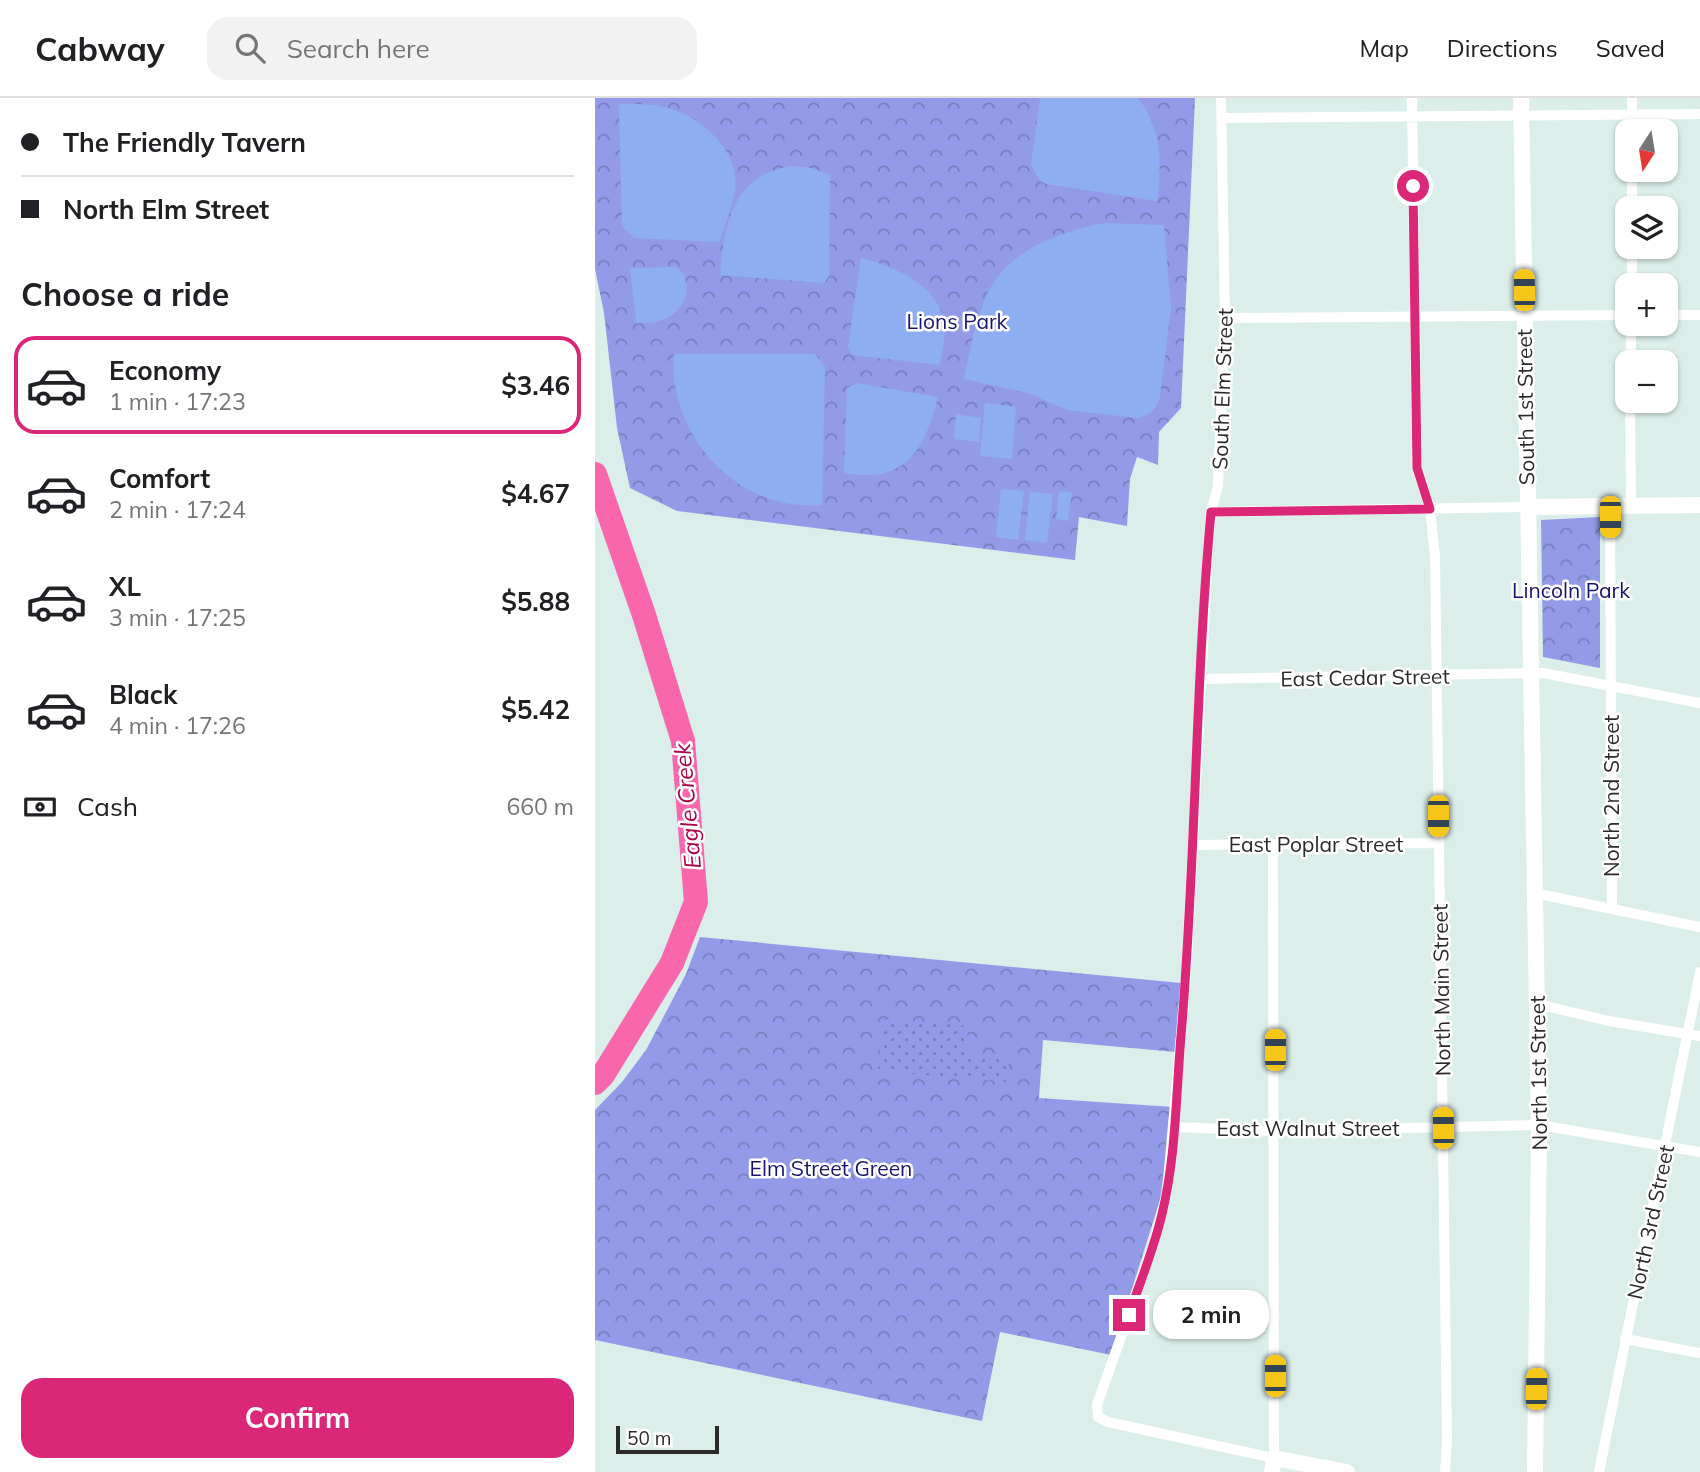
<!DOCTYPE html>
<html lang="en">
<head>
<meta charset="utf-8">
<style>
	:root { --surface:#fff; --page:#f2f2f2; --text:#202124; --muted:#757577; --line:#e0e0e0; --accent:#db2777 }
	body { margin:0; font-family:Mulish,sans-serif; background:var(--page); color:var(--text); height:100vh; display:flex; flex-direction:column; font-size:26px; white-space:nowrap }
	* { box-sizing:border-box; margin:0 }
	p { font-size:23px; color:var(--muted) }
	.icon { flex:none; width:38px; height:38px; fill:none; stroke:currentColor; stroke-width:2; stroke-linecap:round; stroke-linejoin:round }
	.map { position:relative; flex:1; overflow:hidden }
	.panel { display:flex; flex-direction:column; background:var(--surface); width:595px }
	.panel>* { flex:none }
	.guide { display:grid; align-content:center; height:154px; padding:0 21px; background:var(--surface) }
	.needle { width:46px; rotate:192deg }
	.controls { position:absolute; left:1020px; top:21px; display:grid; gap:14px }
	.controls a { display:grid; place-items:center; width:63px; height:63px; border-radius:14px; background:var(--surface); box-shadow:0 2px 5px #0004; font-size:35px }
	.scale { position:absolute; left:21px; bottom:18px; width:103px; box-sizing:border-box; padding-left:7px; border:4px solid #2a2a2a; border-top:0; font-size:19px; line-height:24px; white-space:nowrap; color:#2a2a2a; -webkit-text-stroke:5px #fff; paint-order:stroke }
	.end { position:absolute; width:32px; height:32px; margin:-16px; border:9px solid #db2777; background:#fff; box-shadow:0 0 0 4px #fff }
	.from { border-radius:50% }
	.bubble { position:absolute; height:49px; border-radius:21px; background:var(--surface); box-shadow:0 2px 5px #0004; font-size:23px; font-weight:700; line-height:49px; text-align:center }
	.car { position:absolute; width:21px; height:42px; margin:-21px -10px; border-radius:9px; box-shadow:0 0 5px 2px #0007; background:linear-gradient(#f5c518 24%,#345 0 40%,#f5c518 0 76%,#345 0 86%,#f5c518 0) }
	.guide b { display:flex; align-items:center; gap:24px; height:66px; font-size:26px }
	.guide b+b { border-top:2px solid var(--line) }
	.guide i { width:18px; height:18px; background:var(--text) }
	ul { padding:0; list-style:none }
	li { display:flex; align-items:center; gap:21px; height:98px; margin:0 14px 10px; padding:0 7px; border:4px solid transparent; border-radius:21px }
	li div { flex:1 }
	li b { display:block; font-size:26px }
	li em { font-style:normal; font-weight:700 }
	li.selected { border-color:var(--accent) }
	li>.icon { width:63px; height:63px; stroke-width:1.5 }
	h2 { padding:0 21px; font-size:32px; line-height:84px }
	.pay { display:flex; align-items:center; gap:18px; height:77px; padding:0 21px; font-size:26px }
	.pay p { margin-inline-start:auto }
	.button { display:flex; gap:14px; margin-top:auto; padding:14px 21px }
	.button a { flex:1; height:80px; border-radius:21px; background:var(--accent); color:#fff; font-size:28px; font-weight:700; line-height:80px; text-align:center }
	header { display:flex; align-items:center; gap:42px; box-sizing:border-box; height:98px; padding:0 35px; background:var(--surface); border-bottom:2px solid var(--line) }
	header strong { font-size:33px }
	nav { display:flex; gap:38px; margin-inline-start:auto; font-size:24px }
	.search { width:490px; height:63px; background:var(--page); display:flex; align-items:center; gap:18px; box-sizing:border-box; padding:0 24px; border-radius:21px; color:var(--muted); font-size:26px }
	main { display:flex; flex:1; min-height:0 }
	.map>svg:first-child { display:block }
	.park { fill:url(#park-crowns) }
	.garden { fill:url(#garden-dots) }
	.pitch { fill:#8eaef1 }
	.lines { fill:none; stroke-linecap:round; stroke-linejoin:round }
	.river { stroke:#f866ac; stroke-width:24 }
	.street { stroke:#fff; stroke-width:10 }
	.secondary { stroke:#fff; stroke-width:16 }
	.route { stroke:#db2777; stroke-width:9 }
	.labels { text-anchor:middle; dominant-baseline:central; stroke-width:5; stroke-linejoin:round; paint-order:stroke }
	.park-label { font-size:21px; fill:#18146d; stroke:#fff }
	.street-label { font-size:21px; fill:#2a2a2a; stroke:#fff }
	.water-label { font-size:23px; font-style:italic; fill:#a60345; stroke:#fff }
</style>
</head>
<body>
<header>
<strong>Cabway</strong>
<div class="search"><svg class="icon" aria-label="search" viewBox="0 0 24 24"><circle cx="10" cy="10" r="6"/><path d="M15 15l6 6"/></svg>Search here</div>
<nav><a>Map</a><a>Directions</a><a>Saved</a></nav>
</header>
<main>
<section class="panel">
<div class="guide">
<b><i class="from"></i>The Friendly Tavern</b>
<b><i></i>North Elm Street</b>
</div>
<h2>Choose a ride</h2>
<ul>
<li class="selected"><svg class="icon" aria-label="car" viewBox="0 0 24 24"><path d="M5 17H2v-5l4-1 3-4h7l3 4 3 1v5h-3M9 17h6M6 11h13"/><circle cx="7" cy="17" r="2"/><circle cx="17" cy="17" r="2"/></svg><div><b>Economy</b><p>1 min · 17:23</p></div><em>$3.46</em></li>
<li><svg class="icon" aria-label="car" viewBox="0 0 24 24"><path d="M5 17H2v-5l4-1 3-4h7l3 4 3 1v5h-3M9 17h6M6 11h13"/><circle cx="7" cy="17" r="2"/><circle cx="17" cy="17" r="2"/></svg><div><b>Comfort</b><p>2 min · 17:24</p></div><em>$4.67</em></li>
<li><svg class="icon" aria-label="car" viewBox="0 0 24 24"><path d="M5 17H2v-5l4-1 3-4h7l3 4 3 1v5h-3M9 17h6M6 11h13"/><circle cx="7" cy="17" r="2"/><circle cx="17" cy="17" r="2"/></svg><div><b>XL</b><p>3 min · 17:25</p></div><em>$5.88</em></li>
<li><svg class="icon" aria-label="car" viewBox="0 0 24 24"><path d="M5 17H2v-5l4-1 3-4h7l3 4 3 1v5h-3M9 17h6M6 11h13"/><circle cx="7" cy="17" r="2"/><circle cx="17" cy="17" r="2"/></svg><div><b>Black</b><p>4 min · 17:26</p></div><em>$5.42</em></li>
</ul>
<div class="pay"><svg class="icon" aria-label="cash" viewBox="0 0 24 24"><path d="M3 7h18v10H3z"/><circle cx="12" cy="12" r="2"/></svg>Cash<p>660 m</p></div>
<div class="button"><a>Confirm</a></div>
</section>
<div class="map">
<svg width="1105" height="1374" viewBox="0 0 1105 1374">
	<defs>
		<pattern id="park-crowns" width="20" height="18" patternUnits="userSpaceOnUse" patternTransform="scale(1.75)"><rect width="20" height="18" fill="#939be9"/><path d="M2 6a3 3 0 1 1 6 0M12 15a3 3 0 1 1 6 0" fill="none" stroke="#787fbd"/></pattern>
		<pattern id="garden-dots" width="8" height="8" patternUnits="userSpaceOnUse" patternTransform="scale(1.75)"><rect width="8" height="8" fill="#939be9"/><path d="M2 2h.1M6 6h.1" fill="none" stroke="#787fbd" stroke-width="1.8" stroke-linecap="round"/></pattern>
	</defs>
	<rect width="100%" height="100%" fill="#dbeeea"/>
	<!-- park -->
	<path class="park" d="M0 0H600L586 310 564 334 563 367 542 359 535 381 532 428 484 419 480 462 82 413 35 390 22 330 9 215 0 171Z
		M1005 419V570L948 559 946 422Z
		M105 839 586 885 581 954 448 942 444 1000 578 1009 565 1102 516 1257 405 1234 387 1323 0 1242V1012L27 984 51 952 91 876Z"/>
	<!-- garden -->
	<path class="garden" d="M287 921 373 928 371 957 414 961 412 984 283 973Z"/>
	<!-- pitch -->
	<path class="pitch" d="M445 0H543C567 31 567 66 562 103L451 86 445 83 436 67Z
		M24 6C40 6 57 5 73 10 107 19 145 53 140 92 137 110 130 128 124 144L39 140 27 128Z
		M199 68 216 70 235 77 234 178 229 185 125 177C129 124 139 75 199 68Z
		M509 125 569 127 576 210 565 298C562 312 555 317 542 320L472 312 433 295 369 281C375 253 380 222 392 196 414 151 464 134 509 125Z
		M266 160C298 168 342 186 349 223 352 237 347 253 345 267L257 257 253 249Z
		M81 169C99 181 92 209 74 219 63 225 53 225 41 225L35 170Z
		M79 256H220L230 268 227 407C154 413 93 359 80 288 78 278 79 266 79 256Z
		M262 285 343 299C329 353 311 386 249 375L252 290Z
		M390 305 421 309 417 361 385 358Z
		M361 316 386 320 384 344 359 341Z
		M406 391 429 393 423 442 401 439Z
		M464 393 477 395 473 423 461 421Z
		M435 394 458 396 452 445 430 442Z"/>
	<g class="lines">
		<!-- river -->
		<path class="river" d="M0 376 49 517 88 643 101 804 77 865 8 977 0 985"/>
		<!-- street -->
		<path class="street" d="M626 0 630 220 623 388 616 414 613 453 591 879 572 1095 558 1148 502 1307 503 1319 513 1324 679 1360 678 746
			M817 0 822 370 835 411 840 458 852 1342 850 1374
			M1037 0V33
			M627 20 1105 16
			M1037 110V72
			M1037 187V149
			M1071 217H1105
			M630 220 1032 217
			M1036 264V226
			M1035 303 1036 409
			M1015 409 1017 810
			M616 414 932 409
			M605 581 948 575 1105 605
			M599 747 843 745
			M939 795 1105 829
			M942 906 1014 923 1105 938
			M579 1029 680 1033 944 1027 1105 1054
			M1030 1241 1105 1255
			M1004 1374 1105 874"/>
		<!-- secondary -->
		<path class="secondary" d="M926 0 944 1027 940 1374
			M932 409 1105 407
			M677 1374 679 1360 752 1374"/>
	</g>
	<g class="lines">
		<!-- route -->
		<path class="route" d="M534 1217C545 1184 559 1151 567 1116 581 1059 581 997 586 938 601 763 600 588 616 414L835 411 822 370 818 88"/>
	</g>
	<g class="labels">
		<!-- park labels -->
		<g class="park-label">
			<text x="362" y="223">Lions Park</text>
			<text x="976" y="492">Lincoln Park</text>
			<text x="236" y="1070">Elm Street Green</text>
		</g>
		<!-- street labels -->
		<g class="street-label">
			<text transform="translate(627 291) rotate(-88)">South Elm Street</text>
			<text transform="translate(930 309) rotate(-91)">South 1st Street</text>
			<text transform="translate(770 579) rotate(-1)">East Cedar Street</text>
			<text transform="translate(1016 698) rotate(-90)">North 2nd Street</text>
			<text x="721" y="746">East Poplar Street</text>
			<text transform="translate(846 892) rotate(-91)">North Main Street</text>
			<text transform="translate(943 975) rotate(-91)">North 1st Street</text>
			<text x="713" y="1030">East Walnut Street</text>
			<text transform="translate(1055 1124) rotate(-78)">North 3rd Street</text>
		</g>
		<!-- water labels -->
		<g class="water-label">
			<text transform="translate(92 708) rotate(-95)">Eagle Creek</text>
		</g>
	</g>
</svg>
<div class="controls">
<a><svg class="needle" viewBox="-14 -14 28 28"><path d="M0-13l5 13h-10z" fill="#e53935"/><path d="M0 13l5-13h-10z" fill="#757577"/></svg></a>
<a><svg class="icon" aria-label="layers" viewBox="0 0 24 24"><path d="M12 4l9 5-9 5-9-5zM3 14l9 5 9-5"/></svg></a>
<a>+</a>
<a>−</a>
</div>
<div class="scale">50 m</div>
<i class="end from" style="left:818px;top:88px"></i>
<i class="end" style="left:534px;top:1217px"></i>
<div class="bubble" style="left:558px;top:1192px;width:116px">2 min</div>
<i class="car" style="left:929px;top:192px;rotate:359deg"></i>
<i class="car" style="left:1015px;top:419px;rotate:180deg"></i>
<i class="car" style="left:843px;top:718px;rotate:180deg"></i>
<i class="car" style="left:680px;top:952px;rotate:0deg"></i>
<i class="car" style="left:848px;top:1030px;rotate:359deg"></i>
<i class="car" style="left:680px;top:1278px;rotate:0deg"></i>
<i class="car" style="left:941px;top:1291px;rotate:1deg"></i>
</div>
</main>
</body>
</html>
